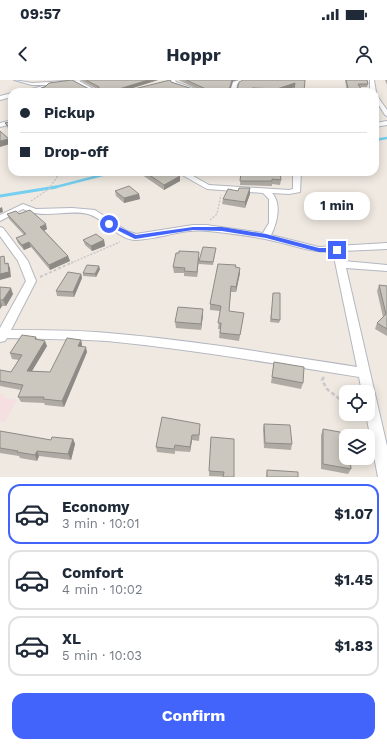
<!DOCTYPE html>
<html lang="en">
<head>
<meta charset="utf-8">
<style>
	:root { --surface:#fff; --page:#f2f2f3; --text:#1f2937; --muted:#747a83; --line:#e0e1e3; --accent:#4264fb }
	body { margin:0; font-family:"Work Sans",sans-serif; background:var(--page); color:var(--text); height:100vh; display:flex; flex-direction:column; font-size:15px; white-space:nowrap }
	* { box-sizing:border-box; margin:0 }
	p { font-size:13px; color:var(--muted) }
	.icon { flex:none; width:22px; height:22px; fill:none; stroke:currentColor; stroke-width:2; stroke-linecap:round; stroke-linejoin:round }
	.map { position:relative; height:397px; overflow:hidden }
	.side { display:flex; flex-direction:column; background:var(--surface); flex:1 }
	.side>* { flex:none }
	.banner { position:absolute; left:8px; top:8px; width:371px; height:88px; border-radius:12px; box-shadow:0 2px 10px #0003; display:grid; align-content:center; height:88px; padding:0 12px; background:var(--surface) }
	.buttons { position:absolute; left:339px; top:305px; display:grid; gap:8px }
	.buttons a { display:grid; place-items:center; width:36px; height:36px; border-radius:8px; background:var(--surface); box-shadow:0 2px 10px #0003; font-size:20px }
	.end { position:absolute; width:18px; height:18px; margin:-9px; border:5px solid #4264fb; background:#fff; box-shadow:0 0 0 2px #fff }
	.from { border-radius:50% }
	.bubble { position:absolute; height:28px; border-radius:12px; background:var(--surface); box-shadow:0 2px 10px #0003; font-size:13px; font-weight:700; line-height:28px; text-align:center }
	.banner b { display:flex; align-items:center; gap:14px; height:38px; font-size:15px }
	.banner b+b { border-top:1px solid var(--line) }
	.banner i { width:10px; height:10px; background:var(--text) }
	ul { padding:7px 0 0; list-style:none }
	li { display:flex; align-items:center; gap:12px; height:60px; margin:0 8px 6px; padding:0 4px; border:2px solid var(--line); border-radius:12px }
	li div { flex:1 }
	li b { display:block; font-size:15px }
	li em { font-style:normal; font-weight:700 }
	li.on { border-color:var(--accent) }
	li>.icon { width:36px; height:36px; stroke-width:1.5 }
	.cta { display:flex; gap:8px; margin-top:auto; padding:8px 12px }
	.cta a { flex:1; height:46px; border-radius:12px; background:var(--accent); color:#fff; font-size:16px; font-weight:700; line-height:46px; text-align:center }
	.status { display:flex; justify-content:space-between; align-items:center; height:28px; padding:0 20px; background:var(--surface); direction:ltr }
	.status svg { height:11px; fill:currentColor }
	header { display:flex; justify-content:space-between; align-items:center; height:52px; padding:0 12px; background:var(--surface); font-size:18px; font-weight:700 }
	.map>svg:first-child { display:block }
	.medical { fill:#f5dfe0 }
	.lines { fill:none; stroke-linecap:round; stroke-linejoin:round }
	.stream-far1 { stroke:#75cff0; stroke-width:2.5 }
	.stream { stroke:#75cff0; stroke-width:3 }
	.street-casing { stroke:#b4b7c1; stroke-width:2 }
	.path-far2 { stroke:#c9c9c9; stroke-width:1.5; stroke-dasharray:2 1.5; stroke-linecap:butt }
	.path-far1 { stroke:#c9c9c9; stroke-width:2; stroke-dasharray:3 2; stroke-linecap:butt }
	.path { stroke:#c9c9c9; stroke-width:2.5; stroke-dasharray:4 2.5; stroke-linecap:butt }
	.street { fill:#fff; fill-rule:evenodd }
	.wall { fill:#afaba4 }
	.shaded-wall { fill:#8e8b86 }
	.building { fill:#cbc7bf; stroke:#8e8b86 }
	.route { fill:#4264fb }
</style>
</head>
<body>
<div class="status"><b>09:57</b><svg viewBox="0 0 49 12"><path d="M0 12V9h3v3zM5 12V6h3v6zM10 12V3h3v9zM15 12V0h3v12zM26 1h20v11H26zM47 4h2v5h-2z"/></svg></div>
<header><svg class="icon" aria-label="back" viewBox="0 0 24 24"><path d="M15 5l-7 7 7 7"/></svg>Hoppr<svg class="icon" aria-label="person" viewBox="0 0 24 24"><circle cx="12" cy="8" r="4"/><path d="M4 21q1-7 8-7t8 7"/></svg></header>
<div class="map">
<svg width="387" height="397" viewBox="0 0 387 397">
	<rect width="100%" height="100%" fill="#efe9e1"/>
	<!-- medical -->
	<path class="medical" d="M0 314 5 315 3 318 17 320 5 342 0 341Z"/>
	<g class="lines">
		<!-- stream-far1 -->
		<path class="stream-far1" d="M375 60 387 58
			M52 108 114 92"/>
		<!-- stream -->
		<path class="stream" d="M0 116 56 107"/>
		<defs>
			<path id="street" d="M14 0 32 3 81 0 79 1 99 12H92L73 2 49 5H32Z
				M171 0H175L176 2 204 12H196L172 4Z
				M240 0H247L237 4 236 12H230L233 2Z
				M370 0H374L376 12 375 13 370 12Z
				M43 6 45 9 23 12 24 11Z
				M12 13V17L0 20V16Z
				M375 13 387 30V36L385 35 375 19Z
				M12 40V44L0 47V43Z
				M387 41V45L375 47V43Z
				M177 92H186L209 105 289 110 293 109V92H301L300 112 289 114 272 113C282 124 277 143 271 155L319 167 387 163V169L342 171 344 181 387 185V191L346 188 387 366V397H378L366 334H368V312H362L359 297C275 284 191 269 107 261 73 259 40 259 7 258L5 261 0 262V248L26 201 18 181 0 156V147L3 148 28 181 36 201 11 250C43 250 75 250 108 253 191 260 274 274 357 287L333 172C309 173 288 163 265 159 246 155 227 153 208 151 184 148 160 159 136 160 118 160 104 138 88 134 66 129 44 140 23 129L0 141V135L23 124 36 129 72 128 95 130 127 151 136 154 193 145H206L263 153 269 143V119L263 113 207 109Z"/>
		</defs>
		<!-- street casing -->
		<use href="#street" class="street-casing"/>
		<!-- path-far2 -->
		<path class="path-far2" d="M31 121 49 109 57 97 55 92
			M210 140 217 134 221 115
			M71 183 120 162"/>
		<!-- path-far1 -->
		<path class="path-far1" d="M40 197 73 182"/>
		<!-- path -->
		<path class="path" d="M324 297 322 300 327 309 346 324"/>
		<!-- street -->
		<use href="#street" class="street"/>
	</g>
	<!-- wall -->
	<path class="wall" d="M82 0H158L127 10H130L171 2 196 10H200L178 0H238L233 1 230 10H237L305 0 304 12H294L295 7 279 12 252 11V12H34L41 10V8L99 10 82 1Z
		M345 0H367L368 4 367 7H360L363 12H347Z
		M385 0H387V5Z
		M12 41V52L7 47 5 43Z
		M138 92H172L180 96V101L164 110Z
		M241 92 281 100 280 105 272 104V106L240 105Z
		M250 108V114L245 128 222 124 223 119 238 111Z
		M115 111 139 114 140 119 124 123 116 116Z
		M7 134H19L47 149 44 150 68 176 70 181 50 190 31 167 24 170 18 163 16 158 24 155 9 139Z
		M83 160H104L105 166 92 171 85 165Z
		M216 168 213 185 199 184V181Z
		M199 177 197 197 184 196V193H174L173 187Z
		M235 187 240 193 236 212H231L229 231 243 239 239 261 219 258 220 249H218L220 231 210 230V224Z
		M100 189 96 197 83 196V193Z
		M81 194 82 198 74 217 57 216 56 211Z
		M379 205 387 206V256L375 249 377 243 383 237 377 211Z
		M0 207 13 214 6 226H2L0 229Z
		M273 216 280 240 279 243 270 242Z
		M203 235 201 250 176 248 175 242Z
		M36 257 37 259 47 266 32 291 50 292 81 260 82 265V266L87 272 64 327 45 325 44 323 21 322 18 317 21 310 0 306V290L11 292 19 280 12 279 10 273Z
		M274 282 303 303 301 309 271 303Z
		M264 344 292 364 291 370 264 368 263 349Z
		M200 349 199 361 192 360 190 372 175 371V374L157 372 156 367Z
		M323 349 346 356 351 389 348 394 321 389V355Z
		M0 351 51 360 73 359 75 364 71 380 39 376 37 381 20 378 19 376 0 373Z
		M211 357 234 397 209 396Z
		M267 390 298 397H266Z"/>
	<!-- shaded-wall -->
	<path class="shaded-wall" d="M148 0H158L120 12 119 9Z
		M232 0H238L233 1 229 12V10Z
		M295 3V7L279 12H277V9Z
		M9 59 10 64 0 67V61Z
		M180 96V101L164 110V105Z
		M250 108V114L245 128V122Z
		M139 114 140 119 124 123V118Z
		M2 127 3 132 0 133V128Z
		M46 144 47 149 42 152 40 147Z
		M104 160 105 166 92 171 91 166Z
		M29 162 31 167 24 170 22 165Z
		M199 172V177L197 197V192Z
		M68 176 70 181 50 190 49 185Z
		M8 183 10 188 11 197 0 200V194Z
		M99 186 100 189 96 197 95 194Z
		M240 188V193L236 212V207Z
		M81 194 82 198 74 217 73 212Z
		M11 208 13 214 6 226 3 220Z
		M0 220 2 226 0 229Z
		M203 229V235L201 250V244Z
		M81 260 82 265 80 271 78 266Z
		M45 261 47 266 29 296 27 291Z
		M86 267 87 272 64 327 62 321Z
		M192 355V360L190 372V367Z
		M73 359 75 364 71 380 68 374Z
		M37 371 39 376 37 381 35 375Z"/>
	<!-- building -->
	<path class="building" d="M72 0 91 10H99V7L86 0H148L119 9 130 10 170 0 171 2 196 10 206 9 186 0H232L229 10H237L239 2 243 0H305L304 11 294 10 295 3 277 9 252 8V11L251 12H75L73 11 69 12H34L43 9 41 8 45 7 49 3Z
		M346 0H367L368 4H358L363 12H349Z
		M12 41V49L5 43Z
		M0 51 9 59 0 61Z
		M145 92H172L180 96 164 105Z
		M241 92H280L281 100 272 99V101H240Z
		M129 106 139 114 124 118 115 111Z
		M239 108H250L245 122 223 119 228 109 238 111Z
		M30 130 46 144 40 147 68 176 49 185 29 162 22 165 16 158 26 154 7 134 16 131 19 134Z
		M96 154 104 160 91 166 83 160Z
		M203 167 216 168 213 182 199 181Z
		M179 171 199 172 197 192 184 191 185 188 173 187 176 173H179Z
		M4 176 5 184 8 183 9 192 0 194V177Z
		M218 184 236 185 235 187 240 188 236 207 231 206 229 231 244 233 240 255 220 253 221 243H218L221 226 210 224Z
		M87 185 99 186 95 194 83 193Z
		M68 192 81 194 73 212 56 211Z
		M379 205 387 206V249L377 243 386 234Z
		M0 207 11 208 3 220H0Z
		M273 213H280V240L271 239Z
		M178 227 203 229 201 244 175 242Z
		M22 255 36 257 35 259 45 261 27 291 50 292 67 258 81 260 78 266 86 267 62 321 43 319 44 317H18L23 305 0 301V290L11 292 22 275 10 273Z
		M274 282 304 287 303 303 272 297Z
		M162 337 200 344 199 355H192L190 367 175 365 174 369 156 367Z
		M264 344 290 345 292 364 265 363Z
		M323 349 356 355 357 356H346V378H350L351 389 323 384Z
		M0 351 51 360 52 357 73 359 68 374 37 371 35 375 17 372 18 371 0 368Z
		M211 357 234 359V397H223L224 392 209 391Z
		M267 390 298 392V397H267Z"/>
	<!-- route -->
	<path class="route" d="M109 142 136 155 193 147H222L266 154 319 168H337L340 170 337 172H319L266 158 222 151 193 150 135 159 107 145Z"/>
</svg>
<div class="buttons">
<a><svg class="icon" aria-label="locate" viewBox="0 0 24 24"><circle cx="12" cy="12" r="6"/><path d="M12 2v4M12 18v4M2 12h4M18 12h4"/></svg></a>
<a><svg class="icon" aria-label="layers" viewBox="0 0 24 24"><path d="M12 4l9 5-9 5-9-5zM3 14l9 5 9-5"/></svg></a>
</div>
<i class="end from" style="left:109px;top:144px"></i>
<i class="end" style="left:337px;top:170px"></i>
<div class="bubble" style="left:304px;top:112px;width:66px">1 min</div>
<div class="banner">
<b><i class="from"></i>Pickup</b>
<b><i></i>Drop-off</b>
</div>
</div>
<section class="side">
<ul>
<li class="on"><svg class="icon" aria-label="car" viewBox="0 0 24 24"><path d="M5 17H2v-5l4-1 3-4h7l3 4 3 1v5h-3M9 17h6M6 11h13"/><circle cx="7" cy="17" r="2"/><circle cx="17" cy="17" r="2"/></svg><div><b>Economy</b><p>3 min · 10:01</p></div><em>$1.07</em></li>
<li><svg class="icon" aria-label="car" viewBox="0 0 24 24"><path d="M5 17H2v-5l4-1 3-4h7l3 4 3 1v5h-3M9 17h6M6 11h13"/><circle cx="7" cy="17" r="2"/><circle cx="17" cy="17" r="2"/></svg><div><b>Comfort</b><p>4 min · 10:02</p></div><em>$1.45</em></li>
<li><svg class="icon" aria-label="car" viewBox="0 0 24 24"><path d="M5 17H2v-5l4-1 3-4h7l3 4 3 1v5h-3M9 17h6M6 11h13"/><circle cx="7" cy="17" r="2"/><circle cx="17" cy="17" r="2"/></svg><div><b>XL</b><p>5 min · 10:03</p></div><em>$1.83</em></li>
</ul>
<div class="cta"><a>Confirm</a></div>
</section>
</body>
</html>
